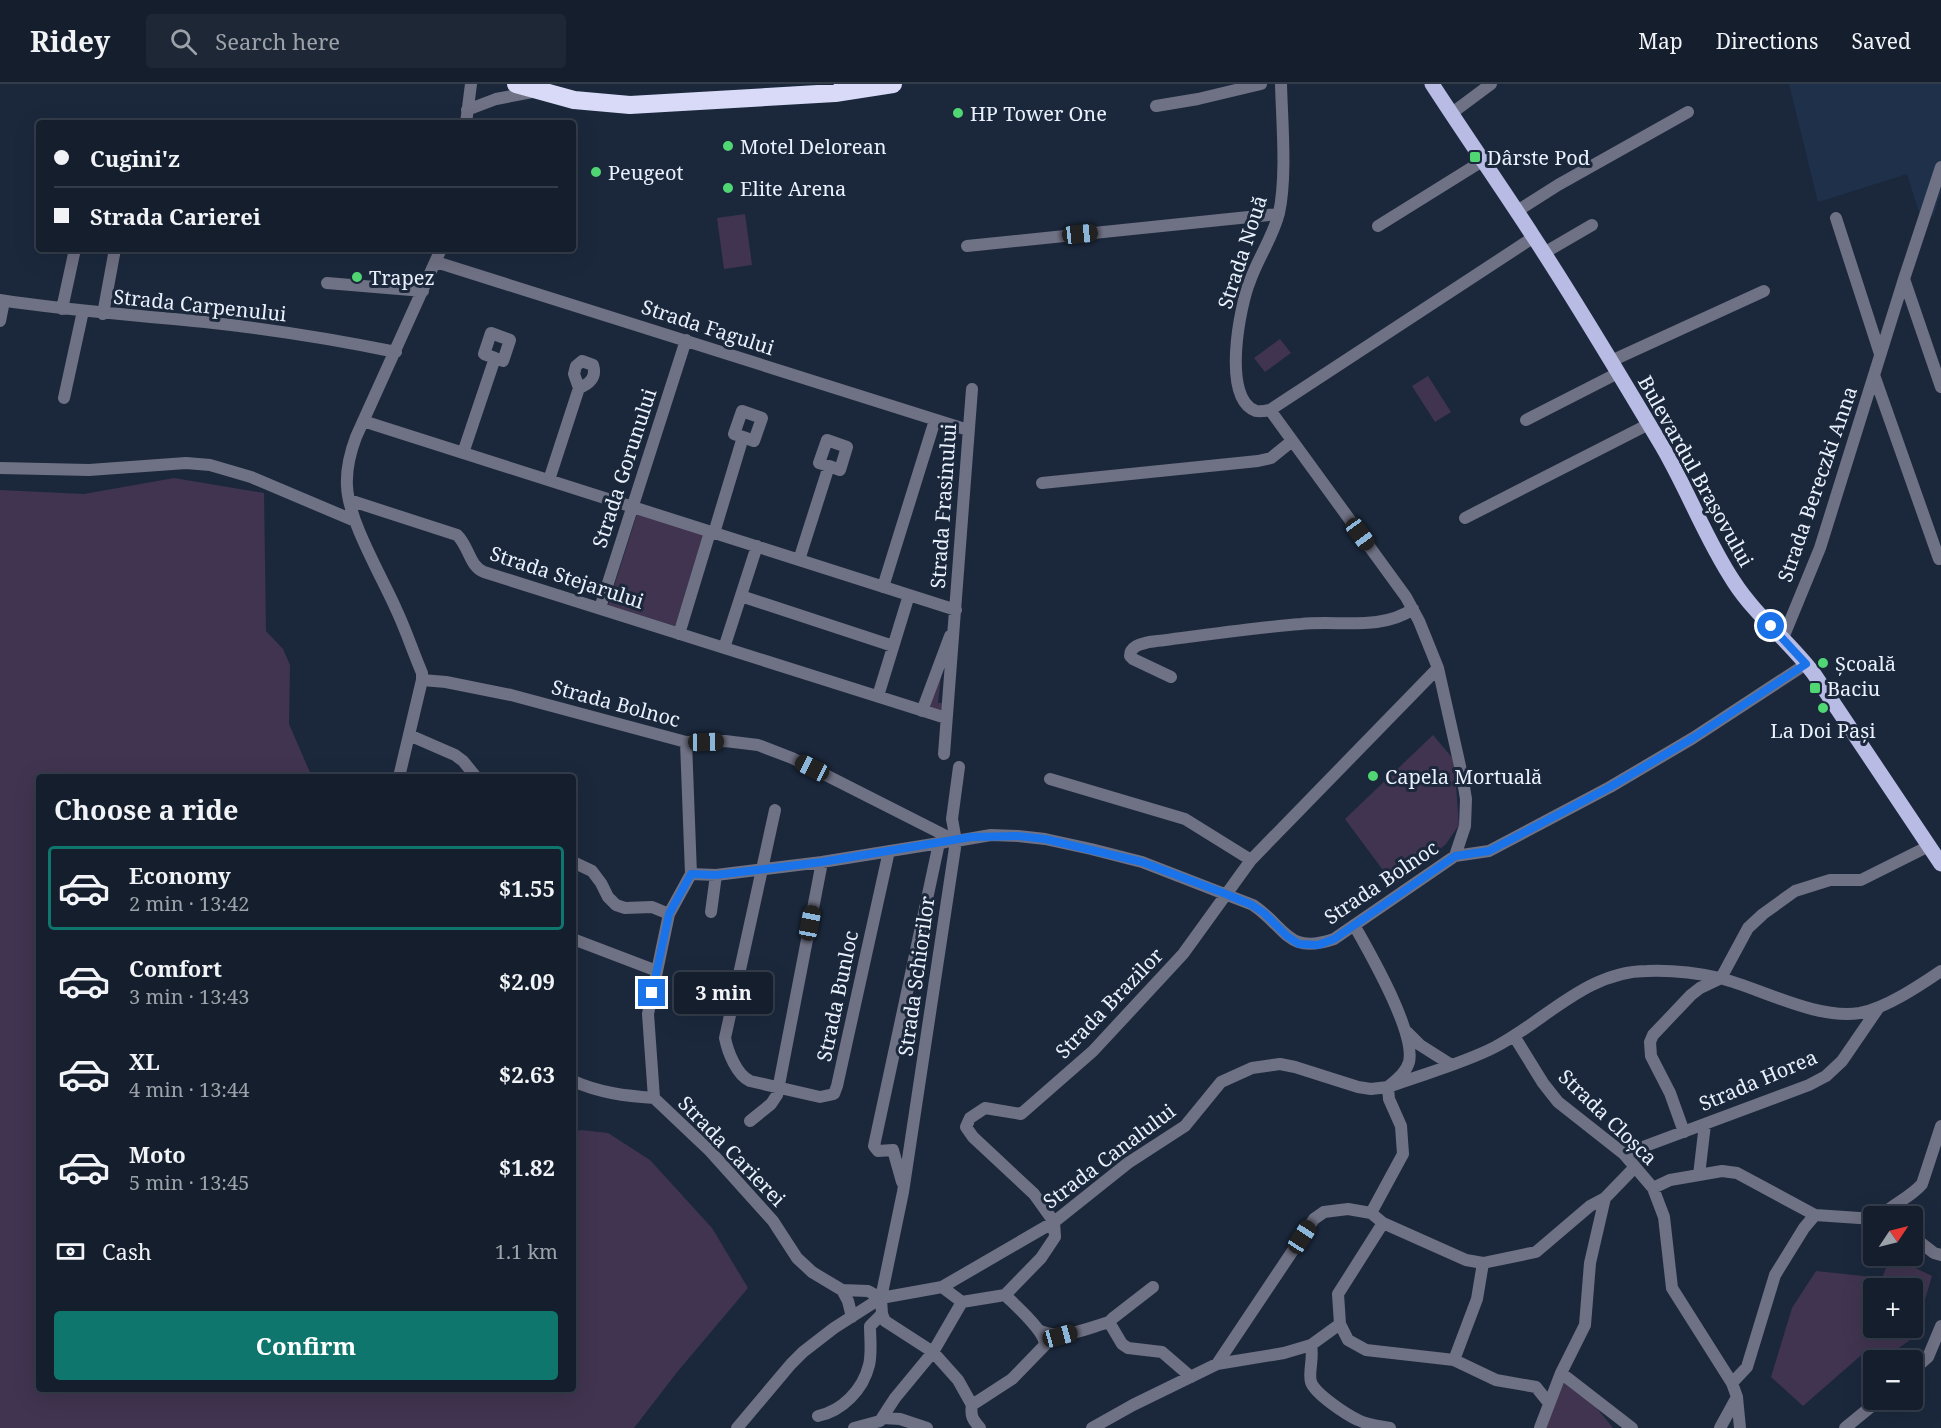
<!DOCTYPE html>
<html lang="en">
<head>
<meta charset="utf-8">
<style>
	:root { --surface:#141e2d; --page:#1d2735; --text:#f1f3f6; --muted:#9da2aa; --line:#333c49; --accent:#0f766e }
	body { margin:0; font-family:"Noto Serif",serif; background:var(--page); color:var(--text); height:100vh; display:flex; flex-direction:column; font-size:22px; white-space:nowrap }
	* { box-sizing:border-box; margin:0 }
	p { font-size:20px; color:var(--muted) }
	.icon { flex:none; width:33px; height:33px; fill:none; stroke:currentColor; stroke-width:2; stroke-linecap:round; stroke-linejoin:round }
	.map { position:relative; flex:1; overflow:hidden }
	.details { position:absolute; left:36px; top:690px; width:540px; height:618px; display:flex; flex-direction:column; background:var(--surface); border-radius:6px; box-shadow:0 6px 24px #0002,0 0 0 2px var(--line) }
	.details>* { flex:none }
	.guide { position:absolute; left:36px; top:36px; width:540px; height:132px; border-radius:6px; box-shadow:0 6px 24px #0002,0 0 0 2px var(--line); display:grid; align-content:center; height:132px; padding:0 18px; background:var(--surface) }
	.needle { width:39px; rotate:55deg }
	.buttons { position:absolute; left:1863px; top:1122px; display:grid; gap:12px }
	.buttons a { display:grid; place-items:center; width:60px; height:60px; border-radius:6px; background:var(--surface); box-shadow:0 6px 24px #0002,0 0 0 2px var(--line); font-size:30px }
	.end { position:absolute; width:27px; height:27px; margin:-14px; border:8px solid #1a73e8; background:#fff; box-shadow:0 0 0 3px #fff }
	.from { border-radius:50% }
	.bubble { position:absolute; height:42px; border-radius:6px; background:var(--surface); box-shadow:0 6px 24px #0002,0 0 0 2px var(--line); font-size:20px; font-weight:700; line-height:42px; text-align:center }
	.car { position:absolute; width:18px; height:36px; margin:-18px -9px; border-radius:8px; box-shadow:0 0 4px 2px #0007; background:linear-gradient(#222 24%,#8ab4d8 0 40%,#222 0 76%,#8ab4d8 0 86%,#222 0) }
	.guide b { display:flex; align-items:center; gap:21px; height:57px; font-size:22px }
	.guide b+b { border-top:2px solid var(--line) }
	.guide i { width:15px; height:15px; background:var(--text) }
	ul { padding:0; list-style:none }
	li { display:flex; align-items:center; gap:18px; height:84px; margin:0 12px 9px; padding:0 6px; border:3px solid transparent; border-radius:6px }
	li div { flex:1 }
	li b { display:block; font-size:22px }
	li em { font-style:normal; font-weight:700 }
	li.selected { border-color:var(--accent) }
	li>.icon { width:54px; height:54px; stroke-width:1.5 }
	h2 { padding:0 18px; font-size:27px; line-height:72px }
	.pay { display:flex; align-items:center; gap:15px; height:66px; padding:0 18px; font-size:22px }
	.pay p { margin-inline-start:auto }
	.action { display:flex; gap:12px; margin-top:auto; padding:12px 18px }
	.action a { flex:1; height:69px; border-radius:6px; background:var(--accent); color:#fff; font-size:24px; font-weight:700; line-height:69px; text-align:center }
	header { display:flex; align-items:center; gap:36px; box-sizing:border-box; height:84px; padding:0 30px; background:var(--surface); border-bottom:2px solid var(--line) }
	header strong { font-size:28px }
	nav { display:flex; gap:33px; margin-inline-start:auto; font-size:21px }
	.search { width:420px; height:54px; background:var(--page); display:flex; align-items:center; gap:15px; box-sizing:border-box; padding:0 21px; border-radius:6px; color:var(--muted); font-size:22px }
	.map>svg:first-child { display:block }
	.built { fill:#1f304a }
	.green { fill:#403450; fill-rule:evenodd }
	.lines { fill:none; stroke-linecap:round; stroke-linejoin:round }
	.minor { stroke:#6f7184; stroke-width:12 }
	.major { stroke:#b8bbe3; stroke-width:15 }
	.highway { stroke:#d8daf7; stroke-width:18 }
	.route { stroke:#1a73e8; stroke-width:8 }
	.poi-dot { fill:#51d674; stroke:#1b283c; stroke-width:2 }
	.labels { text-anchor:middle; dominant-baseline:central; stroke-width:6; stroke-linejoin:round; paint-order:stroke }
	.poi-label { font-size:20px; fill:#eaf1fd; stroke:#1b283c; text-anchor:start }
	.street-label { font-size:20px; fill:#eaf1fd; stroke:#1b283c }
</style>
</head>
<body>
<header>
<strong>Ridey</strong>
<div class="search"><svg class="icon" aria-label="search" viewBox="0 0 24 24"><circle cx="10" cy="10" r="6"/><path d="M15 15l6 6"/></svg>Search here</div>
<nav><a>Map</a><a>Directions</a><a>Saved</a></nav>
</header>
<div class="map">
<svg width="1941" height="1344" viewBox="0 0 1941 1344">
	<rect width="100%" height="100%" fill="#1b283c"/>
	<!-- built -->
	<path class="built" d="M1789 0H1941V108L1933 133 1919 128 1907 90 1818 118Z"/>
	<!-- green -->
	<path class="green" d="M745 130 752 181 724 185 717 134Z
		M1280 255 1291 269 1265 288 1254 274Z
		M1428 292 1451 328 1435 338 1412 302Z
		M174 394 264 409 266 547 283 565 290 581 289 640 312 693H39V1305H573V1048L581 1046 608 1049 650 1076 712 1144 748 1204 678 1287 634 1344H0V406L84 410Z
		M637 430 703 451 675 542 608 521Z
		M942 583 938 619H944L942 626 939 627 929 625Z
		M1433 651 1454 676 1459 741 1446 760 1394 801 1345 735Z
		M1891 1172 1932 1192 1914 1253 1899 1264 1866 1267 1803 1322 1771 1293 1792 1224 1816 1187 1882 1194ZM1874 1204H1912V1244H1874Z
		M1564 1295 1586 1311 1613 1344H1543Z"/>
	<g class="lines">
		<!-- minor -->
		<path class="minor" d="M1281 0C1282 39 1287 92 1279 129 1273 153 1258 174 1250 197 1240 221 1221 315 1256 327 1260 328 1265 327 1270 326L1534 153
			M1156 22 1198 15 1261 0
			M467 26 496 15 532 8
			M1452 29 1491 0
			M466 39 471 0
			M1517 127 1558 101 1688 28
			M1836 134 1880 270
			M1378 142 1484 76
			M967 162 1278 130
			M1544 169 1592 141
			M436 178 968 346
			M1904 195 1941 303
			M327 199 423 207
			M0 216C68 227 137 231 205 238 269 245 333 255 396 268
			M62 225 75 165
			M103 230 115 165
			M0 237 4 217
			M1611 277 1764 207
			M1874 291 1939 475
			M64 314 83 227
			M1270 326 1406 513 1419 537 1438 584 1462 691 1466 715 1465 742 1455 772
			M1526 336 1618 289
			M363 337 956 526
			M463 369 495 274 503 277 510 256 491 249 484 270 495 274
			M0 384 89 386 186 379 210 381 251 393 355 437
			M549 396 579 304C589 300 597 294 593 281L582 277 576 282 574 290 579 304
			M1042 399 1258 377 1271 374 1292 357
			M349 416 457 451C469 462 469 482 484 488L946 634
			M1465 434 1649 340
			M714 449 743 353 754 357 762 334 742 327 734 350 743 353
			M799 476 829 382 840 386 847 363 827 356 819 379 829 382
			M883 503 935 336
			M741 512 893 562
			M600 524 686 256
			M679 550 710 448
			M1783 554 1820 464 1904 195 1941 83
			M724 564 757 462
			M1171 593 1133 575 1130 572C1130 562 1141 560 1149 558 1199 552 1250 544 1301 540 1338 536 1381 547 1413 525
			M422 596 446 598 511 611 686 658 725 657 758 661 792 674 956 757 991 751 1018 752 1045 755 1091 765 1142 778 1253 821C1287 844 1287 871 1334 855L1455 772 1489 767 1610 703 1693 654 1806 580
			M878 612 909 511
			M922 627 950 552
			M409 651 455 671 463 677 476 693
			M686 658 691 790
			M944 670 972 305
			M959 683 952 735 956 757 903 1108 881 1214 882 1230 885 1237 933 1268 958 1296 972 1321C970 1332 973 1336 980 1344
			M399 693 422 596V589C413 568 406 546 396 525 382 493 348 436 347 402 346 385 350 369 356 353L441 165
			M1050 695 1185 735 1251 776
			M775 726 725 954C728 969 737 991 750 997L820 1013 834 1010 837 1002 889 767
			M573 778 592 787 601 799 608 813 616 821 625 824 652 823 669 830
			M691 790 669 830 648 930 654 1014 710 1067 773 1137 797 1174 812 1188 842 1206 868 1207 881 1214
			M691 790 716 791 822 778 946 758
			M711 828 716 791
			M1354 841C1370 869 1416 949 1409 978 1406 989 1396 996 1388 1003L1389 1015 1401 1042 1403 1070 1371 1129
			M573 855 657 887
			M1407 948 1420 961 1450 980
			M1514 952 1543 999 1558 1018 1624 1070 1653 1104 1664 1133 1672 1204 1732 1299 1737 1313 1740 1344
			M573 997C600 1009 626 1012 654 1014
			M750 1037 771 1020 777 1011 822 778
			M1684 1048 1670 1009 1651 972 1650 958 1653 951 1691 911 1700 904 1721 894 1748 844 1763 830 1795 807 1830 796H1861L1929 762
			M1624 1070 1809 1001 1826 992 1842 977 1879 923
			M1699 1091 1705 1040
			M902 1098 893 1066 878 1067 874 1062 939 759
			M1653 1104 1670 1096 1722 1087 1737 1089 1815 1131 1874 1135
			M1881 1132C1893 1120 1911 1113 1922 1100L1941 1042
			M1383 1139 1338 1210 1340 1240 1348 1256 1366 1266 1454 1276 1496 1296 1536 1303 1548 1318
			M1912 1152 1934 1169 1941 1171
			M942 1203 962 1218 1005 1211 1041 1174 1055 1153 1054 1138 1034 1110 973 1053 966 1043 970 1034 985 1024 1021 1030 1093 967 1183 870 1251 776 1438 584
			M842 1206 848 1217 852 1233
			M1109 1238 1113 1234 1153 1203
			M1038 1246C1062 1257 1085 1245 1109 1238L1122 1260 1128 1264 1162 1268 1191 1293
			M1311 1261C1314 1274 1308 1289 1311 1298 1315 1310 1347 1331 1358 1336 1368 1341 1380 1342 1390 1344
			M1454 1276 1477 1215 1483 1179
			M1217 1280 1314 1135 1324 1128 1348 1125 1371 1129 1383 1139 1466 1176 1483 1179 1536 1168 1590 1122 1605 1114
			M1912 1287 1928 1273 1941 1242
			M1561 1289 1632 1344
			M1732 1299 1747 1283 1775 1191 1804 1144 1815 1131
			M972 1321 1012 1295 1045 1261C1045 1247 1015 1221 1005 1211
			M818 1332C842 1327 863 1306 869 1281 872 1269 870 1254 870 1242L882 1230
			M883 1334 900 1335 927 1344
			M737 1344 791 1280 803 1268 834 1244 881 1214 942 1203 1054 1138 1128 1079 1185 1042 1221 998 1252 984 1280 980 1295 983 1358 1003 1371 1005 1388 1003C1423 990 1462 980 1495 963 1545 937 1587 887 1647 887 1671 886 1697 889 1720 894 1762 905 1817 936 1860 929 1886 924 1919 902 1941 887
			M854 1344 880 1337 895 1314 933 1268 962 1218
			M1092 1344 1133 1321 1217 1280 1284 1269 1311 1261 1340 1240
			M1540 1344 1561 1289 1585 1241 1590 1179 1605 1114 1635 1083
			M1720 1344 1737 1313
			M1845 1344 1879 1316"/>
		<!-- major -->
		<path class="major" d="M1432 0C1465 51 1500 101 1533 152 1577 219 1618 288 1659 357 1687 403 1704 453 1734 498 1756 532 1789 557 1814 590L1941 780"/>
		<!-- highway -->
		<path class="highway" d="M516 0 574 16 630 21 835 9 893 0"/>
	</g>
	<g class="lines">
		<!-- route -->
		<path class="route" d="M652 909 669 830 691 790 716 791 822 778 971 753 1018 752 1045 755 1142 778 1226 810 1252 821 1264 829 1287 852 1299 860 1318 861 1334 855 1455 772 1489 767 1610 703 1693 654 1806 580 1771 542"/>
	</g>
	<!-- markers -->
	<g class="poi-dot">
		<circle cx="958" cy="29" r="6"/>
		<circle cx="728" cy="62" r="6"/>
		<rect x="1469" y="67" width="12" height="12" rx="3"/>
		<circle cx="596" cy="88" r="6"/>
		<circle cx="728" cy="104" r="6"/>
		<circle cx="357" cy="193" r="6"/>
		<circle cx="1823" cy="579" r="6"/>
		<rect x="1809" y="598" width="12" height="12" rx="3"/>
		<circle cx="1823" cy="624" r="6"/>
		<circle cx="1373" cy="692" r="6"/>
	</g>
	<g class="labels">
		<!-- poi labels -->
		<g class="poi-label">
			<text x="970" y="29">HP Tower One</text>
			<text x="740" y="62">Motel Delorean</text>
			<text x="1487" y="73">Dârste Pod</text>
			<text x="608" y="88">Peugeot</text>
			<text x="740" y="104">Elite Arena</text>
			<text x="369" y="193">Trapez</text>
			<text x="1835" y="579">Școală</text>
			<text x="1827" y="604">Baciu</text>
			<text x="1823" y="646" text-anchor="middle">La Doi Pași</text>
			<text x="1385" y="692">Capela Mortuală</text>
		</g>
		<!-- street labels -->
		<g class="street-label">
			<text transform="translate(1242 168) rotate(-72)">Strada Nouă</text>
			<text transform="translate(200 221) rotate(6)">Strada Carpenului</text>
			<text transform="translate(708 243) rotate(18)">Strada Fagului</text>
			<text transform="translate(624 384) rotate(-72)">Strada Gorunului</text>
			<text transform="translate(1696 387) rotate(61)">Bulevardul Brașovului</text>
			<text transform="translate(1817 400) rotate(-71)">Strada Bereczki Anna</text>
			<text transform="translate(943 422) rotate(-86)">Strada Frasinului</text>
			<text transform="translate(567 493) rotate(18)">Strada Stejarului</text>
			<text transform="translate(616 619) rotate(15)">Strada Bolnoc</text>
			<text transform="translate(1381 798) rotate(-34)">Strada Bolnoc</text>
			<text transform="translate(916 892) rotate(-82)">Strada Schiorilor</text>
			<text transform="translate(837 912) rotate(-78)">Strada Bunloc</text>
			<text transform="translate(1109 919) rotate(-46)">Strada Brazilor</text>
			<text transform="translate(1758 996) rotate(-23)">Strada Horea</text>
			<text transform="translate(1608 1033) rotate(44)">Strada Cloșca</text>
			<text transform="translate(732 1067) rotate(46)">Strada Carierei</text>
			<text transform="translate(1109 1072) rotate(-37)">Strada Canalului</text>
		</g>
	</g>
</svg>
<div class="buttons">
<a><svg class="needle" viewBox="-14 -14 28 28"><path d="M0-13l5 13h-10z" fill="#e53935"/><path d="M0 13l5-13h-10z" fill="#9da2aa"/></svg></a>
<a>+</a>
<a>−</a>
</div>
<i class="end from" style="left:1771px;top:542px"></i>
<i class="end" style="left:652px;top:909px"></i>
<div class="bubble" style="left:674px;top:888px;width:99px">3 min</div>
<i class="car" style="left:1080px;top:150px;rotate:84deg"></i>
<i class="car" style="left:1360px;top:450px;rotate:144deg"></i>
<i class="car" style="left:706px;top:658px;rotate:89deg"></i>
<i class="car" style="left:812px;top:684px;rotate:297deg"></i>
<i class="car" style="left:810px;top:839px;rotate:11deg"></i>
<i class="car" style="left:1302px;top:1153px;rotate:33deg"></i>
<i class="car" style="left:1060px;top:1252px;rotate:75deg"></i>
<div class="guide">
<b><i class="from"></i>Cugini'z</b>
<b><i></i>Strada Carierei</b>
</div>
<section class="details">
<h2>Choose a ride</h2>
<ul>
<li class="selected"><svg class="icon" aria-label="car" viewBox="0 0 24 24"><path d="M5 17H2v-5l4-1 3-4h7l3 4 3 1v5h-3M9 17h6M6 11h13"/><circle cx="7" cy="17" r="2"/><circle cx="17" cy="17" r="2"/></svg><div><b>Economy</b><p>2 min · 13:42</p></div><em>$1.55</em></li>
<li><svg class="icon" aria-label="car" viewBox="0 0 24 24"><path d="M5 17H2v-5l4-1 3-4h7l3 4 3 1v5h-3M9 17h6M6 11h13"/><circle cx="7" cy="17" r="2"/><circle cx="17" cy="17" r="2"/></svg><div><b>Comfort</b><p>3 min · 13:43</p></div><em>$2.09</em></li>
<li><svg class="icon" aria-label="car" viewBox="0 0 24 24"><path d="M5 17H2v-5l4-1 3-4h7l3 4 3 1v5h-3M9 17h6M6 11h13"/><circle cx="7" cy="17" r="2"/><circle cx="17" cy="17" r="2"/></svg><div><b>XL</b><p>4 min · 13:44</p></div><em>$2.63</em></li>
<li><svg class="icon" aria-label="car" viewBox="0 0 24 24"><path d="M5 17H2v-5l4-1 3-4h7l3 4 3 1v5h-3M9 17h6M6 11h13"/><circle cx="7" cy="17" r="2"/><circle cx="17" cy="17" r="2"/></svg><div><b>Moto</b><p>5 min · 13:45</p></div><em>$1.82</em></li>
</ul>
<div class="pay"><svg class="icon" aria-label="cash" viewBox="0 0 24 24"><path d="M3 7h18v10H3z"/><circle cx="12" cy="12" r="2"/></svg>Cash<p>1.1 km</p></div>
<div class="action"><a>Confirm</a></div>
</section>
</div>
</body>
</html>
